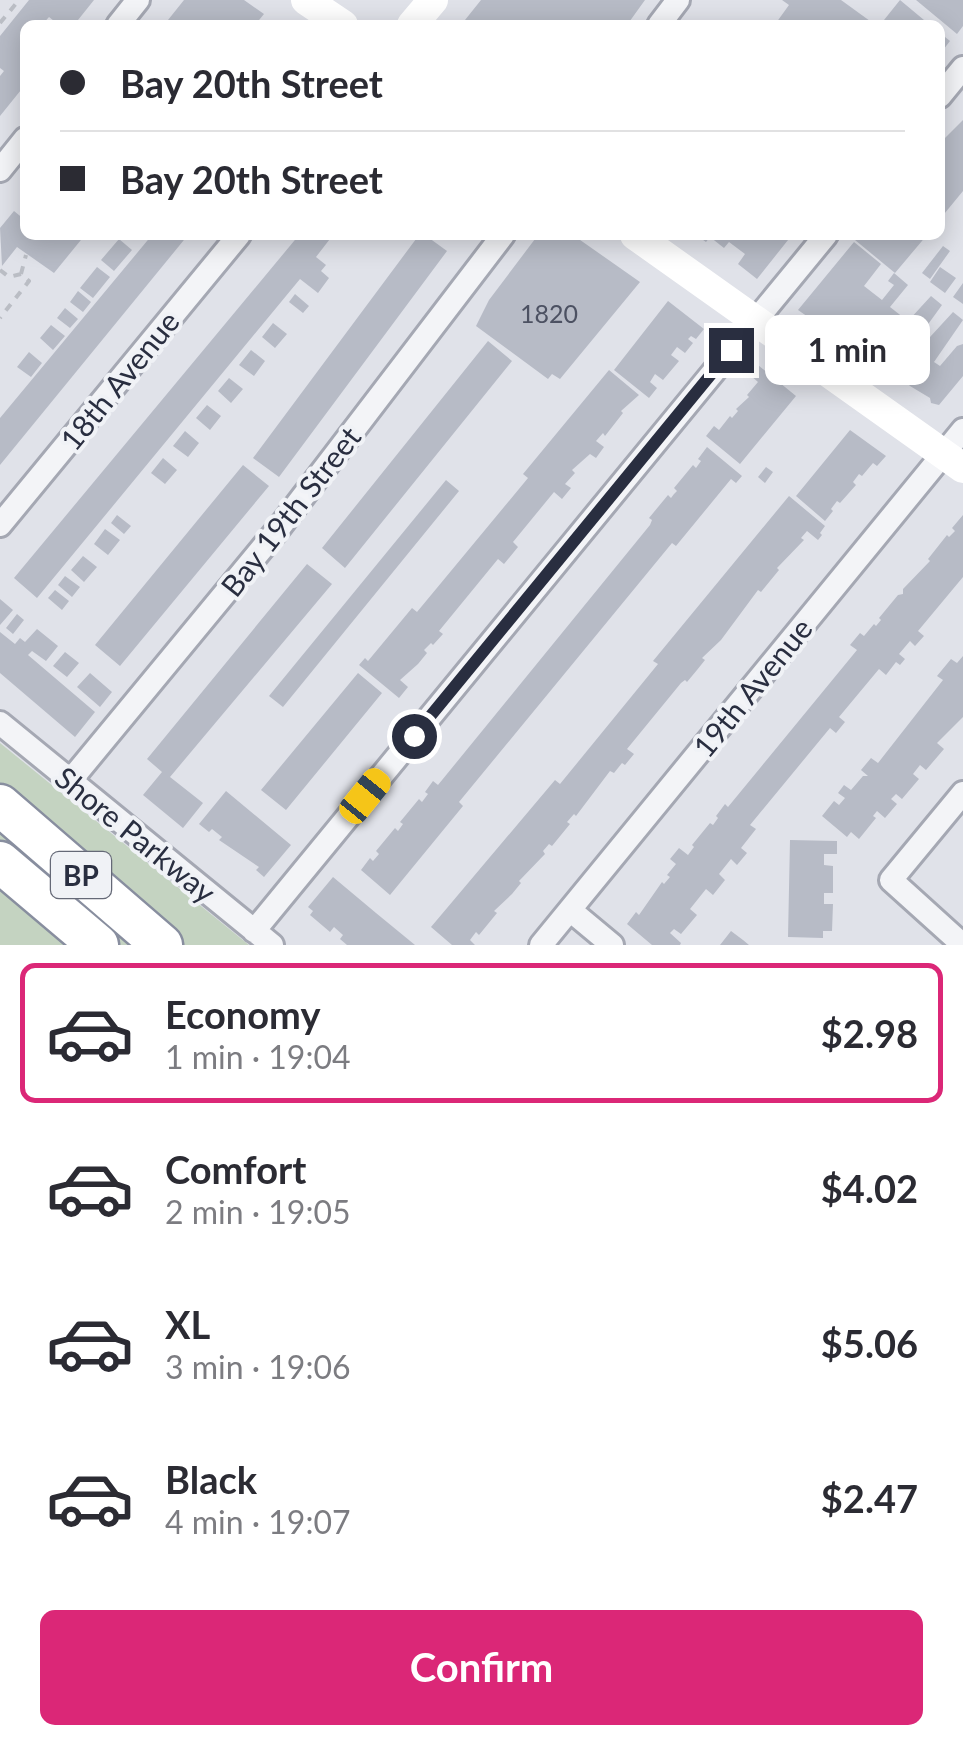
<!DOCTYPE html>
<html lang="en">
<head>
<meta charset="utf-8">
<style>
	:root { --surface:#fff; --page:#f2f2f3; --text:#2b2b33; --muted:#7c7c81; --line:#e1e1e2; --accent:#db2777 }
	body { margin:0; font-family:Lato,sans-serif; background:var(--page); color:var(--text); height:100vh; display:flex; flex-direction:column; font-size:38px; white-space:nowrap }
	* { box-sizing:border-box; margin:0 }
	p { font-size:32px; color:var(--muted) }
	.icon { flex:none; width:55px; height:55px; fill:none; stroke:currentColor; stroke-width:2; stroke-linecap:round; stroke-linejoin:round }
	.map { position:relative; height:945px; overflow:hidden }
	.drawer { display:flex; flex-direction:column; background:var(--surface); flex:1 }
	.drawer>* { flex:none }
	.hud { position:absolute; left:20px; top:20px; width:925px; height:220px; border-radius:15px; box-shadow:0 5px 25px #0003; display:grid; align-content:center; height:220px; padding:0 40px; background:var(--surface) }
	.end { position:absolute; width:45px; height:45px; margin:-22px; border:12px solid #292e40; background:#fff; box-shadow:0 0 0 5px #fff }
	.from { border-radius:50% }
	.bubble { position:absolute; height:70px; border-radius:15px; background:var(--surface); box-shadow:0 5px 25px #0003; font-size:32px; font-weight:700; line-height:70px; text-align:center }
	.car { position:absolute; width:30px; height:60px; margin:-30px -15px; border-radius:12px; box-shadow:0 0 8px 2px #0007; background:linear-gradient(#f5c518 24%,#345 0 40%,#f5c518 0 76%,#345 0 86%,#f5c518 0) }
	.hud b { display:flex; align-items:center; gap:35px; height:95px; font-size:38px }
	.hud b+b { border-top:2px solid var(--line) }
	.hud i { width:25px; height:25px; background:var(--text) }
	ul { padding:18px 0 0; list-style:none }
	li { display:flex; align-items:center; gap:30px; height:140px; margin:0 20px 15px; padding:0 20px; border:5px solid transparent; border-radius:15px }
	li div { flex:1 }
	li b { display:block; font-size:38px }
	li em { font-style:normal; font-weight:700 }
	li.current { border-color:var(--accent) }
	li>.icon { width:90px; height:90px; stroke-width:1.5 }
	.button { display:flex; gap:20px; margin-top:auto; padding:20px 40px }
	.button a { flex:1; height:115px; border-radius:15px; background:var(--accent); color:#fff; font-size:40px; font-weight:700; line-height:115px; text-align:center }
	.map>svg:first-child { display:block }
	.green { fill:#c4d3c1 }
	.building { fill:#b7bbc6 }
	.lines { fill:none; stroke-linecap:round; stroke-linejoin:round }
	.street-casing { stroke:#a5a8b3; stroke-width:28 }
	.highway-casing { stroke:#888e9f; stroke-width:45 }
	.path { stroke:#babdc4; stroke-width:4; stroke-dasharray:8 8; stroke-linecap:butt }
	.street { stroke:#f3f4f7; stroke-width:22 }
	.secondary { stroke:#fff; stroke-width:30 }
	.highway { stroke:#fff; stroke-width:40 }
	.route { stroke:#292e40; stroke-width:12 }
	.labels { text-anchor:middle; dominant-baseline:central; stroke-width:8; stroke-linejoin:round; paint-order:stroke }
	.number-label { font-size:25px; fill:#4c5162 }
	.shield { fill:#f0f2f6; stroke:#656977; stroke-width:2.5 }
	.shield-label { font-size:28px; font-weight:bold; fill:#292e40 }
	.street-label { font-size:30px; fill:#292e40; stroke:#f0f2f6 }
</style>
</head>
<body>
<div class="map">
<svg width="963" height="945" viewBox="0 0 963 945">
	<rect width="100%" height="100%" fill="#e0e2e9"/>
	<!-- green -->
	<path class="green" d="M0 743 249 945H0Z"/>
	<!-- building -->
	<path class="building" d="M29 0H94L74 25H59L49 17 42 25H25V46L21 51 25 55V85L0 116V76L4 71 0 68V36Z
		M184 0H244L264 14 255 25H164Z
		M481 0H645L627 25H461Z
		M782 0H841L870 21 867 25H778L776 23 789 5Z
		M900 0 930 25H880Z
		M916 0H963V26L957 34Z
		M940 33 950 41 940 54Z
		M963 120V191L940 219V143Z
		M14 211 25 220V235H85L54 273 17 247 2 266 0 228Z
		M152 235H188L0 465V418Z
		M299 235H333L316 257 326 265 321 271 329 278 318 293 300 279 37 598 14 578Z
		M419 235H425L447 251 279 477 253 458Z
		M538 235H573L640 282 560 379 552 374 548 379 476 326 489 300Z
		M696 235H792L757 279 738 264 745 254 729 242 724 248 710 237 706 242Z
		M860 235H927L895 273 855 240Z
		M119 239 132 250 114 271 101 260Z
		M854 242 881 264 864 286 882 300 894 285 888 281 894 273 908 285 890 307 904 318 895 329 898 332 931 296 942 305 913 345 919 349 953 312 963 320 934 362 940 366 957 346 963 344V376L939 405 931 403 930 398 910 386 896 371H892L883 360 875 363 870 360 798 310Z
		M943 246 950 251 930 279 922 273Z
		M97 267 110 277 93 298 80 288Z
		M940 267 956 278 945 293 930 282Z
		M963 283V304L953 297Z
		M78 291 91 302 83 312 70 302Z
		M295 294 309 306 303 313 289 302Z
		M668 301 704 329 696 339 691 336 688 339 693 343 685 353 677 347 671 355 679 361 663 380 655 374 650 382 657 388 649 398 614 370Z
		M65 308 78 319 70 328 57 318Z
		M273 323 287 334 275 348 262 337Z
		M51 325 65 336 53 350 40 338Z
		M488 341 512 361 345 568 322 548Z
		M251 350 265 361 254 376 239 365Z
		M29 352 42 363 31 377 17 367Z
		M758 365 796 396 740 464 706 436 714 426 719 430 730 416 732 418 738 411 736 409 749 397 747 395 758 382 750 375Z
		M609 370 639 395 621 411 623 413 605 436 603 433 596 441 604 447 596 458 590 454 572 470 575 473 565 484 571 488 562 499 554 492 513 542 518 547 504 564 498 559 439 631 443 634 433 645 431 643 424 650 427 653 418 664 400 680 408 687 399 698 359 665 365 658 368 661 412 608 417 612 528 478 523 474Z
		M229 378 243 389 231 403 218 391Z
		M207 405 221 416 210 430 196 418Z
		M850 430 886 456 877 466 873 463 862 476 859 474 853 482 856 485 840 503 837 501 831 509 833 511 825 521 796 496Z
		M185 431 199 443 188 457 173 446Z
		M707 447 742 476 736 483 731 479 676 546 672 543 459 802 463 806 390 895 361 870 370 858 373 861 379 854 376 851 395 828 398 831 403 824 400 822 419 799 422 802 428 794 425 792 433 781 438 785 522 682 650 525 652 520 649 518 668 495 671 498 674 494 677 491 674 488 693 465 696 468 701 461 698 459Z
		M163 458 177 470 165 484 151 473Z
		M243 465 269 486 120 666 95 645Z
		M766 467 773 472 765 483 758 477Z
		M446 480 459 491 283 707 269 696Z
		M789 496 825 526 820 533 822 535 818 540 807 531 801 538 804 540 777 568 779 570 761 592 758 590 721 640 702 658 705 660 697 670 687 682 685 680 681 683 627 749 634 754 625 765 622 763 614 773 610 771 576 816 574 814 567 822 570 824 552 846 549 844 543 851 545 854 519 881 521 883 512 894 494 911 497 913 479 935 476 932 470 940 475 945H452L431 927 555 780 560 784 658 664 653 661Z
		M117 515 131 526 124 534 111 523Z
		M963 515V577L918 631 924 636 915 646 910 641 899 654 905 659 900 665 896 662 886 675 879 669 839 717 845 722 836 733 830 728 750 825 756 829 741 848 747 853 737 865 731 859 719 874 725 880 713 895 706 889 690 909 697 915 681 934 674 929 670 933 681 943 680 945H652L627 924 636 912 639 915 662 882 664 884 670 877 667 875 676 864 670 859 679 848 688 855 694 847 692 845 710 823 713 825 718 818 716 816 725 804 728 807 857 650 850 645 860 633 864 636 874 624 876 626 881 620 879 618 898 595 903 594V589L930 561 928 559 947 535 949 537 955 531 952 528Z
		M105 529 120 540 108 555 94 544Z
		M83 556 97 567 84 582 71 570Z
		M307 564 332 584 170 777 203 803 183 828 143 795 162 772 147 759Z
		M65 576 80 587 72 597 58 585Z
		M55 590 69 601 62 610 48 598Z
		M0 599 13 610 0 625Z
		M17 614 24 620 13 634 6 628Z
		M37 629 58 646 46 661 32 651 28 655 95 712 75 737 0 673V632L15 644 20 638 25 642Z
		M65 652 79 663 67 677 53 666Z
		M963 656V717L937 743 944 749 926 770 920 765 913 774 919 779 902 799 896 794 891 799 897 804 885 818 877 811 873 816 876 818 859 839 851 832 847 837 822 816 834 801 839 805 845 798 838 793 844 785 851 790 863 776H868L861 770 871 758 878 763 943 680 937 676 951 659 957 663Z
		M90 673 112 692 100 707 77 687Z
		M358 673 382 693 286 810 261 790Z
		M226 791 291 845 264 877 256 870 259 867 219 840 222 837 212 829 209 832 199 824Z
		M790 840 837 841V854H824V865L833 866V893H824V904H833L832 931H823V938L788 937Z
		M333 877 376 913 415 945H347L340 939 343 935 334 927 330 932 310 915 313 911 308 907Z
		M731 931 743 940 749 945H720Z"/>
	<g class="lines">
		<defs>
			<path id="street" d="M118 25 138 0
				M659 25 678 0
				M940 96 963 68
				M0 170 25 139
				M0 525 239 235
				M0 723 272 945
				M70 781 279 528 503 235
				M570 910 612 945
				M254 931 826 235
				M541 945 963 430
				M963 945 891 880 963 793"/>
			<path id="highway" d="M0 805 162 945
				M0 862 98 945"/>
		</defs>
		<!-- street casing -->
		<use href="#street" class="street-casing"/>
		<!-- highway casing -->
		<use href="#highway" class="highway-casing"/>
		<!-- path -->
		<path class="path" d="M0 23 19 0
			M0 270 9 277 21 274 29 281 0 318
			M21 274 26 255"/>
		<!-- street -->
		<use href="#street" class="street"/>
		<!-- secondary -->
		<path class="secondary" d="M306 0 343 25
			M412 25 433 0
			M635 235 963 468"/>
		<!-- highway -->
		<use href="#highway" class="highway"/>
	</g>
	<g class="lines">
		<!-- route -->
		<path class="route" d="M414 736 731 350"/>
	</g>
	<g class="labels">
		<!-- number labels -->
		<g class="number-label">
			<text x="549" y="313">1820</text>
		</g>
		<!-- shield labels -->
		<rect class="shield" x="51" y="852" width="60" height="46" rx="8"/>
		<g class="shield-label">
			<text x="81" y="875">BP</text>
		</g>
		<!-- street labels -->
		<g class="street-label">
			<text transform="translate(119 380) rotate(-51)">18th Avenue</text>
			<text transform="translate(290 511) rotate(-52)">Bay 19th Street</text>
			<text transform="translate(752 687) rotate(-51)">19th Avenue</text>
			<text transform="translate(136 834) rotate(39)">Shore Parkway</text>
		</g>
	</g>
</svg>
<i class="end from" style="left:414px;top:736px"></i>
<i class="end" style="left:731px;top:350px"></i>
<div class="bubble" style="left:765px;top:315px;width:165px">1 min</div>
<i class="car" style="left:365px;top:796px;rotate:39deg"></i>
<div class="hud">
<b><i class="from"></i>Bay 20th Street</b>
<b><i></i>Bay 20th Street</b>
</div>
</div>
<section class="drawer">
<ul>
<li class="current"><svg class="icon" aria-label="car" viewBox="0 0 24 24"><path d="M5 17H2v-5l4-1 3-4h7l3 4 3 1v5h-3M9 17h6M6 11h13"/><circle cx="7" cy="17" r="2"/><circle cx="17" cy="17" r="2"/></svg><div><b>Economy</b><p>1 min · 19:04</p></div><em>$2.98</em></li>
<li><svg class="icon" aria-label="car" viewBox="0 0 24 24"><path d="M5 17H2v-5l4-1 3-4h7l3 4 3 1v5h-3M9 17h6M6 11h13"/><circle cx="7" cy="17" r="2"/><circle cx="17" cy="17" r="2"/></svg><div><b>Comfort</b><p>2 min · 19:05</p></div><em>$4.02</em></li>
<li><svg class="icon" aria-label="car" viewBox="0 0 24 24"><path d="M5 17H2v-5l4-1 3-4h7l3 4 3 1v5h-3M9 17h6M6 11h13"/><circle cx="7" cy="17" r="2"/><circle cx="17" cy="17" r="2"/></svg><div><b>XL</b><p>3 min · 19:06</p></div><em>$5.06</em></li>
<li><svg class="icon" aria-label="car" viewBox="0 0 24 24"><path d="M5 17H2v-5l4-1 3-4h7l3 4 3 1v5h-3M9 17h6M6 11h13"/><circle cx="7" cy="17" r="2"/><circle cx="17" cy="17" r="2"/></svg><div><b>Black</b><p>4 min · 19:07</p></div><em>$2.47</em></li>
</ul>
<div class="button"><a>Confirm</a></div>
</section>
</body>
</html>
